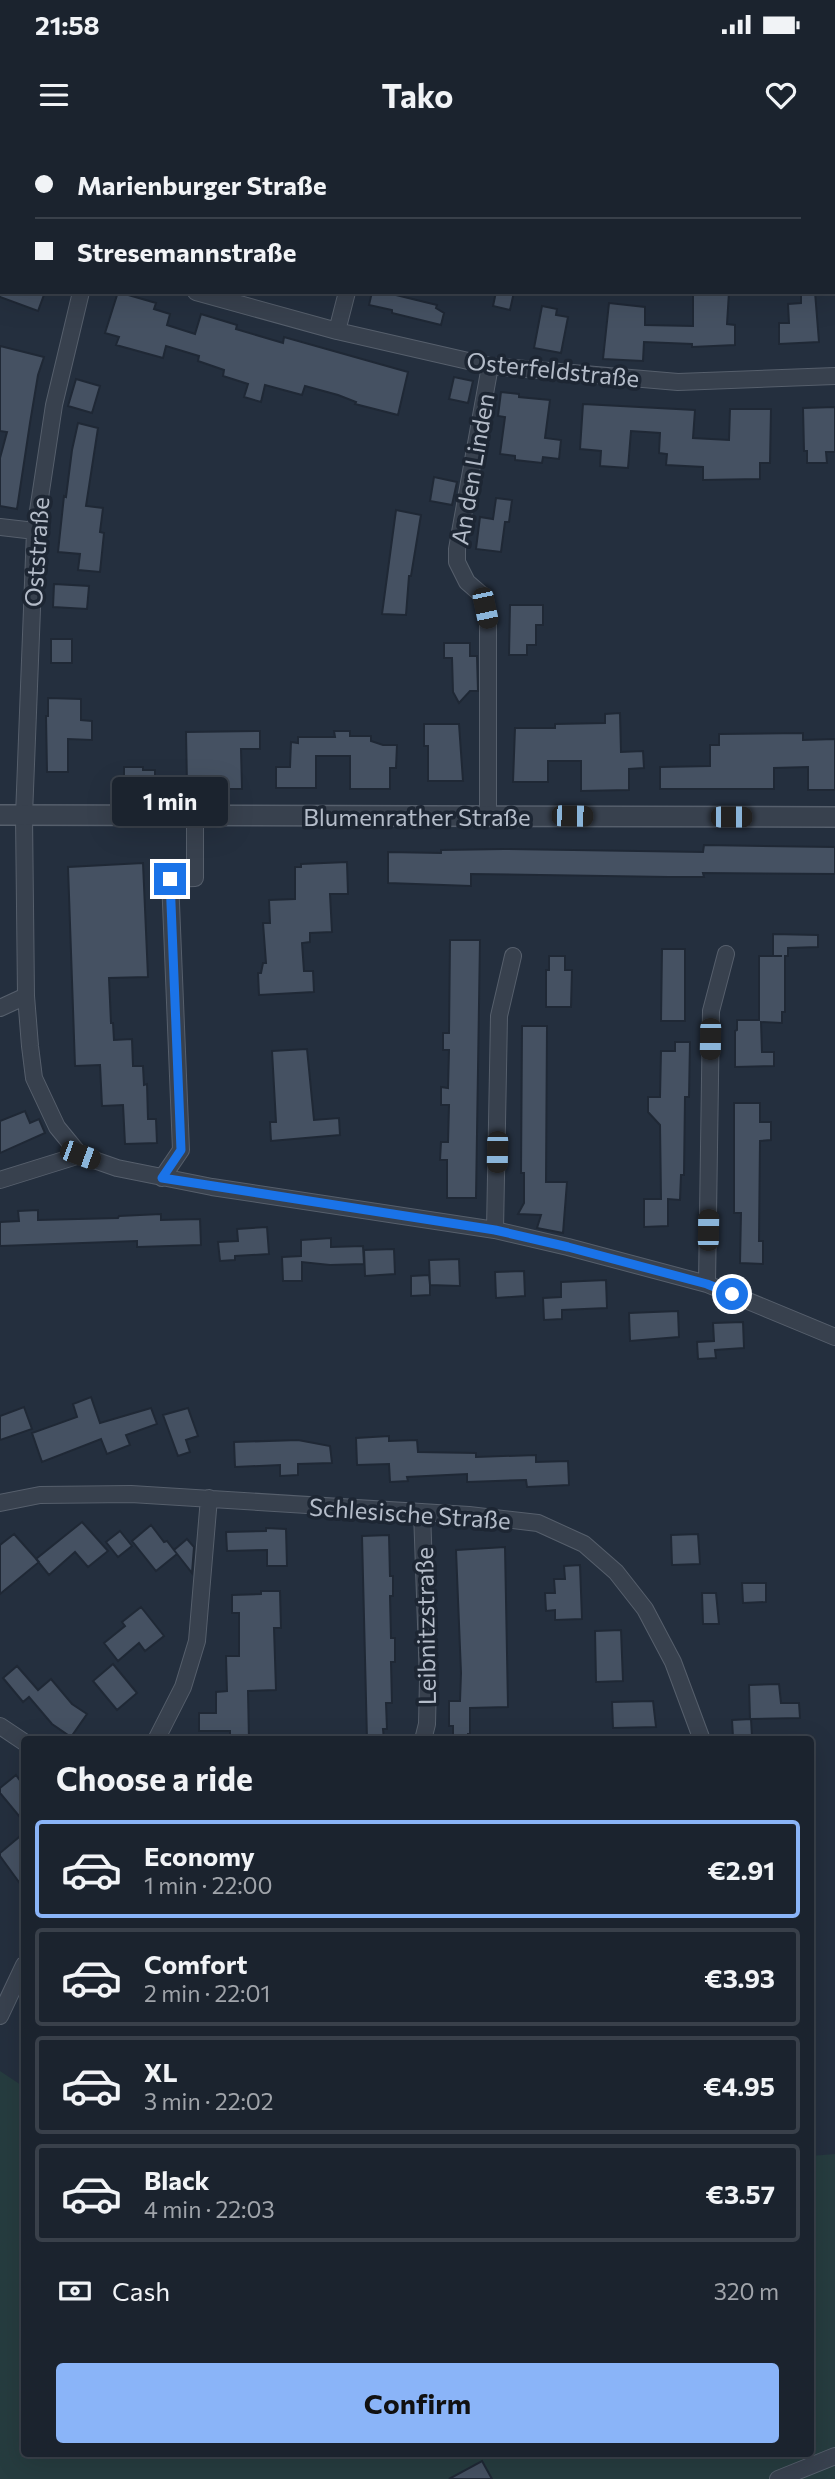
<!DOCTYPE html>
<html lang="en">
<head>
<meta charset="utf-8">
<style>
	:root { --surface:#1b232e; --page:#282f3a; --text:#f1f3f6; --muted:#a0a4aa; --line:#39404a; --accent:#8ab4f8 }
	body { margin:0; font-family:Commissioner,sans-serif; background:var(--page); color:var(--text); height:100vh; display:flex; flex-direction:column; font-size:26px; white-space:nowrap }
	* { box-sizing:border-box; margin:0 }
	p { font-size:23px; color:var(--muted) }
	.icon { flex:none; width:38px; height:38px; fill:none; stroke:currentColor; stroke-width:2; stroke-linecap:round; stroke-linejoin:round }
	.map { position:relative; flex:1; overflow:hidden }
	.side { position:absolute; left:21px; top:1596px; width:793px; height:721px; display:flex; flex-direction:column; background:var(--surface); border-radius:7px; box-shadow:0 7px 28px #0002,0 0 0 2px var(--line) }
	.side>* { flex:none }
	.top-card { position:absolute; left:0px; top:0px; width:836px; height:154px; box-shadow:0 7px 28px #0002,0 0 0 2px var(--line); display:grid; align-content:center; height:154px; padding:0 35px; background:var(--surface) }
	.end { position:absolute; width:32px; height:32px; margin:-16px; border:9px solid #1a73e8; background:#fff; box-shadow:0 0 0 4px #fff }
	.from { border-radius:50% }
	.bubble { position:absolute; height:49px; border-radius:7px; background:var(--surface); box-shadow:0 7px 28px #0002,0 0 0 2px var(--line); font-size:23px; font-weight:700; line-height:49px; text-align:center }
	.car { position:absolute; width:21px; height:42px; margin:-21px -10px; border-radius:9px; box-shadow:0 0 5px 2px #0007; background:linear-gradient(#222 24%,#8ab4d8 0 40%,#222 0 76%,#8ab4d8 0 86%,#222 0) }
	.top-card b { display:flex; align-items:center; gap:24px; height:66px; font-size:26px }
	.top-card b+b { border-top:2px solid var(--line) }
	.top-card i { width:18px; height:18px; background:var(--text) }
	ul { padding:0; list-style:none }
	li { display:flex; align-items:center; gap:21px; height:98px; margin:0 14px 10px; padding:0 21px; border:4px solid var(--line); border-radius:7px }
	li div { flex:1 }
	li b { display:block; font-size:26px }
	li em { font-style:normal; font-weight:700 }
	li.active { border-color:var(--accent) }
	li>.icon { width:63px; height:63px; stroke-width:1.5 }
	h2 { padding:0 35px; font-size:32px; line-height:84px }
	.pay { display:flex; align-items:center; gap:18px; height:77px; padding:0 35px; font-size:26px }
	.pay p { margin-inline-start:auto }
	.primary-button { display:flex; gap:14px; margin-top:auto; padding:14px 35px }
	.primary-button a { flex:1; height:80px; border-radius:7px; background:var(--accent); color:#111; font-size:28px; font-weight:700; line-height:80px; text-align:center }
	.status { display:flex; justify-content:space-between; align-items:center; height:49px; padding:0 35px; background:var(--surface); direction:ltr }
	.status svg { height:19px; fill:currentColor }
	header { display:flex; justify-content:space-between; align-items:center; height:91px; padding:0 35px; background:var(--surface); font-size:32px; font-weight:700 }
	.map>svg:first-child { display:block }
	.green { fill:#263c3f }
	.building { fill:#455162; stroke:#1f2835; stroke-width:2 }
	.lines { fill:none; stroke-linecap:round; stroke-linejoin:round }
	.minor-casing { stroke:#565f6c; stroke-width:18 }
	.tertiary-casing { stroke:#565f6c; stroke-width:22 }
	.minor { stroke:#38414e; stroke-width:16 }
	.tertiary { stroke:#38414e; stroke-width:19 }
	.route { stroke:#1a73e8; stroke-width:9 }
	.labels { text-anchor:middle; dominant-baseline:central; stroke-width:7; stroke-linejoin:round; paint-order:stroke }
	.street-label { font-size:24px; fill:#b4bcc9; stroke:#1d2633 }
</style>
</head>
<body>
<div class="status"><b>21:58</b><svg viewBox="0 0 49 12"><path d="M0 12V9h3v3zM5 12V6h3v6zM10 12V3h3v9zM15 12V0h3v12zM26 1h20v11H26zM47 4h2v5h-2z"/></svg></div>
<header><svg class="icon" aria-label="menu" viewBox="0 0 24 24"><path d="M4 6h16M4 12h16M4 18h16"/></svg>Tako<svg class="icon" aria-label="heart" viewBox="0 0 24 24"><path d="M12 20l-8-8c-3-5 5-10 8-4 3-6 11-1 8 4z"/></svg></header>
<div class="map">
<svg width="835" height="2339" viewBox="0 0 835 2339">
	<rect width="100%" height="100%" fill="#242f3e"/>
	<!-- green -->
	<path class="green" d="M0 0H173L2 2V60Z
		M0 1931 24 1947V2314H810V2016L835 2014V2339H0Z"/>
	<!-- building -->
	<path class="building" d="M0 152H45L38 171 0 157Z
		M118 152 156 163 154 169 170 174 167 185 195 194 201 174 237 185 236 189 283 203 284 197 408 232 398 275 355 264 356 262 338 255 305 246 302 255 265 245 261 262 244 257 248 244 223 236 224 230 198 221 199 216 166 206 163 218 116 205 119 197 105 193Z
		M372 152H397L396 155 437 165 436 168 444 173 441 185 392 173V170L369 165Z
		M496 152H514L510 170 493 166Z
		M693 152H729L727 184 735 185V205L692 207V204L644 202 643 221 603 219 609 163 645 167V185L693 186Z
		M801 152H815L819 202 779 204V183H789L788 164 801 163Z
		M542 166 557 169 556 175 568 177 561 213 534 208Z
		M0 206 44 217 38 235 30 283 17 369 0 366V318L7 292 0 291Z
		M454 237 473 241 468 263 449 259Z
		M76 239 100 246 92 273 68 266Z
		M501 252 519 254V257L550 260 545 298 561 300 559 319 543 317 542 323 515 320V316L500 314 505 277 498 276Z
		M583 264 695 270 693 298 729 300 730 269H771L770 323H760V339L703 340V327L666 325 667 314 659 313 660 293 631 291 628 328 600 326 601 311 580 309Z
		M835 267V312H826L827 323H807V311H804L803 268Z
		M78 283 98 288 86 366 103 368 100 392 104 393 100 432 78 430 80 414 58 412 64 356 66 357 72 310Z
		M434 337 457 342 452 365 430 361Z
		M496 358 512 360 509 382H505L501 412 476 409 480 377 493 379Z
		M396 370 421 375 411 436H409L406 475 382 474Z
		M54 444 89 446 87 469 53 467Z
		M510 465H543V485H536V505H527V515H509Z
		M51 499H72V523H51Z
		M444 503H470V516H477L478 551H470L459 563 453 552 452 518H444Z
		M48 558 81 559V580L92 581V600L68 599V632H47L46 576H48Z
		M620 573 621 612 643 611 644 628 629 629V650L581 651V621H548V642H513L515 588H555V584L605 583V574Z
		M424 584H459L463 641H428V606H424Z
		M260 591V609H241L242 649H200V646H187L186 592Z
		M334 591H350V596H371V601L383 605H397L396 628H390V649H350V616H316V648H276V627H290L291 602 298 603V597H335Z
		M803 593V600L835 599V650H808V627L774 628V649H660V627L710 626V605H719V594Z
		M124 627H143V630H155V649H132V642H124Z
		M704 705 835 707V734L703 733 704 737H669L471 734V746L388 743V712L441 713V710L504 709 703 712Z
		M347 722 348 754H330L332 792 310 793V802L302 803 304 831H313L314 852 259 855 258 833H261L263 823H266L263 783H270L269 760 295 759V727H301V724Z
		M143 723 148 837 109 838 111 883H113L114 900 132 899 133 926H143L144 945 147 944 148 979H156L157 1003 125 1004 123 965 102 966 100 925 75 926 68 727Z
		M773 794 818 795V807L788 808V816H785V872H782V883L761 882 762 912H774V926L735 927V891L737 890V880H759V816H782H773Z
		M450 800H480L476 1058H447V1020H440L441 1002H448L449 965H441V947L448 948 449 910H443V893H449Z
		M662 809H685V881H661Z
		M549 816H565V830H572L571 867H546V830H549Z
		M522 886H547L546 1042H567L563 1093 537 1088 541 1075 518 1074 524 1063V1033H521Z
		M675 902H690L689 957H685L684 1035H681L680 1060 668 1059V1086L644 1087V1059H661L660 985 648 972V957H660L661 911H675Z
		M307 909 314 980 339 978 340 995 271 1001 270 982H276L272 911Z
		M734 963H760V982H771V1000L760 1001 759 1101H763V1124L740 1123 741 1073H734Z
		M25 971 30 983 39 979 45 993 0 1013V981Z
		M38 1070V1080L118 1078 119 1076 161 1074V1080L200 1079 201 1105 137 1107V1101L0 1106V1082L19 1081 18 1071Z
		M267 1087 269 1114 235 1116V1120L220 1121 218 1102 238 1101 237 1089Z
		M331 1098V1107L363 1106 364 1124 330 1125 302 1122V1141H283L282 1117 301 1116V1100Z
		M394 1109 395 1134 365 1136 364 1110Z
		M459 1119 460 1146 430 1145V1155L411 1156V1136L429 1135 430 1145 429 1120Z
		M524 1131 525 1156 496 1158 495 1132Z
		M606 1140 607 1168 562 1170V1179L544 1180 543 1158 561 1157V1142Z
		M678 1171 679 1197 630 1201 629 1173Z
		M743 1182 744 1208 715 1210 716 1218 698 1219 697 1202 714 1201 713 1183Z
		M91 1257 100 1283 151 1268 157 1284 126 1295 130 1305 107 1314 101 1299 42 1322 32 1293 77 1277 73 1264Z
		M24 1267 32 1289 0 1300V1276Z
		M188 1268 198 1296 186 1300 190 1312 178 1316 163 1275Z
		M389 1296V1301L417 1300 418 1312 476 1313V1317L536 1315V1322L568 1321 569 1345 527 1347 526 1340 467 1342V1334L407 1337 408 1341 390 1342 389 1324 357 1325 356 1298Z
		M298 1300 330 1306 332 1323 298 1324V1335L280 1336V1325L235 1327 234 1302Z
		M82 1382 108 1411 88 1427 75 1412 49 1435 36 1419Z
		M151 1385 164 1402 167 1401 177 1414 156 1431 132 1401Z
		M266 1388 286 1389 287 1426H267V1410L227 1411 226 1392 266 1391Z
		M120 1391 132 1406 118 1417 106 1402Z
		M14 1394 39 1422 0 1454V1405Z
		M698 1394 700 1424 672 1425 671 1395Z
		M389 1395 390 1436H393V1456H390L391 1498H395V1522H391L392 1563H386L387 1589H383L384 1600H367L362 1396Z
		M187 1399 194 1407 192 1433 174 1410Z
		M505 1407 508 1567 470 1568V1594H468V1600H453V1586H449V1561H460L461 1533 456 1410Z
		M580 1425 582 1479 555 1480V1470L546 1471 545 1453H555L554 1439H565L564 1426Z
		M742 1443H766V1462L743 1463Z
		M261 1451H280L281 1488H274L276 1550 248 1551 249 1600H230V1591H199V1573H216V1552L227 1551 226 1516H239V1473H232V1455L261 1454Z
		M702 1453H716L719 1484H703Z
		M141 1467 164 1496 145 1511 139 1503 118 1521 104 1503 125 1486 122 1482Z
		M621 1490 623 1541 596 1542 595 1491Z
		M113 1524 137 1553 117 1570 93 1541Z
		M17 1526 38 1550 51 1539 72 1564 87 1574 71 1597 52 1584 29 1557 23 1562 3 1538Z
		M779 1544 781 1563H799L800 1578 750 1579 749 1545Z
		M653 1561 656 1587 613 1588 612 1562Z
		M751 1579 752 1597H733L732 1580Z
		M16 1635 24 1646V1682L0 1653V1648Z
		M24 1693V1749L0 1716V1713Z
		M482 2321 492 2339H449Z"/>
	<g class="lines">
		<defs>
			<path id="minor" d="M375 2 376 0
				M0 83H2
				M81 152 54 265 35 391 24 676 26 856 30 906 34 938 57 987 80 1015 117 1028 212 1047 495 1090 568 1107 707 1144 835 1197
				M196 152 337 191 490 226 678 242 835 236
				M337 191 347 152
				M0 387 35 391
				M488 675V482L482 455 467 442 457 422V409L490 226
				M0 868 26 856
				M162 1038 181 1010 170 739 195 738V677
				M0 1040 80 1015
				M495 1090 499 876 513 816
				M707 1144 711 871 726 814
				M0 1363 40 1355 131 1354 469 1375 538 1383 584 1404 616 1432 645 1469 673 1522 702 1600
				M422 1372 428 1540 427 1584 423 1600
				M0 1586 24 1602
				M156 1600 183 1547 197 1501 209 1358
				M0 1876 24 1825
				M778 2339 835 2316"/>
			<path id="tertiary" d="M0 675 835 677"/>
		</defs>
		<!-- minor casing -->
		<use href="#minor" class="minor-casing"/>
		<!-- tertiary casing -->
		<use href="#tertiary" class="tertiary-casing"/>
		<!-- minor -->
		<use href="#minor" class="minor"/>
		<!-- tertiary -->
		<use href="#tertiary" class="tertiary"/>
	</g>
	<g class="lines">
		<!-- route -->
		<path class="route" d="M170 739 181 1010 162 1038 495 1090 568 1107 707 1144 732 1154"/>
	</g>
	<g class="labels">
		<!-- street labels -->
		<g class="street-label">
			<text transform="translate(553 229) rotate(6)">Osterfeldstraße</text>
			<text transform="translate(472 329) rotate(-80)">An den Linden</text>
			<text transform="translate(36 412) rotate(-86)">Oststraße</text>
			<text x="417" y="676">Blumenrather Straße</text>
			<text transform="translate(410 1373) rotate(4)">Schlesische Straße</text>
			<text transform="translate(425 1486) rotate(-91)">Leibnitzstraße</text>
		</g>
	</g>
</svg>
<i class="end from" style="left:732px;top:1154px"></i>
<i class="end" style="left:170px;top:739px"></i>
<div class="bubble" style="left:112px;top:637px;width:116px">1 min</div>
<i class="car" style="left:485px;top:468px;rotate:168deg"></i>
<i class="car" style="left:572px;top:676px;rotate:91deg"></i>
<i class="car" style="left:731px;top:677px;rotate:90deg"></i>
<i class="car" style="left:710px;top:899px;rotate:181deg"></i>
<i class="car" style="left:497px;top:1012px;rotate:181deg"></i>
<i class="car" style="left:80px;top:1015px;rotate:110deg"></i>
<i class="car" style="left:708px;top:1090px;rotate:1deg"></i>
<div class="top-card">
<b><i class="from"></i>Marienburger Straße</b>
<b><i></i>Stresemannstraße</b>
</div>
<section class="side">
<h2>Choose a ride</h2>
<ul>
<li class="active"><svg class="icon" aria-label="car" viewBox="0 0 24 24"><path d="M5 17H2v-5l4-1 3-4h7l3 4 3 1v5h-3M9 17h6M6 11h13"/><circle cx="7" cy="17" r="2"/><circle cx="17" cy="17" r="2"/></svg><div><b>Economy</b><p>1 min · 22:00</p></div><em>€2.91</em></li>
<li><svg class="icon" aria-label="car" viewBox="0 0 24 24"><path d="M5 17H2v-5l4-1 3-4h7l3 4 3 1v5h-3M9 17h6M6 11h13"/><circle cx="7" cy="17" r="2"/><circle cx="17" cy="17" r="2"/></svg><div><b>Comfort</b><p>2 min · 22:01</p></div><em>€3.93</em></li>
<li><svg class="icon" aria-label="car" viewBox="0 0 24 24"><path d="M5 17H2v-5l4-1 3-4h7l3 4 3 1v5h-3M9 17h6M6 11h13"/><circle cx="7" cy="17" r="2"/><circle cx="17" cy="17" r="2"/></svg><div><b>XL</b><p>3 min · 22:02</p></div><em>€4.95</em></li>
<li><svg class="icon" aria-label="car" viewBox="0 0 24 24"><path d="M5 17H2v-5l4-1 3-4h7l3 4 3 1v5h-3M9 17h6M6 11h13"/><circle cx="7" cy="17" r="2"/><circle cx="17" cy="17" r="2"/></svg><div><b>Black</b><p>4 min · 22:03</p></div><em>€3.57</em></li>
</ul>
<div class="pay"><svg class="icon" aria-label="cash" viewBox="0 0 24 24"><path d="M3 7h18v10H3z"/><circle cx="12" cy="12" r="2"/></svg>Cash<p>320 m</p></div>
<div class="primary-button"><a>Confirm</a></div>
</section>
</div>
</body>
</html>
